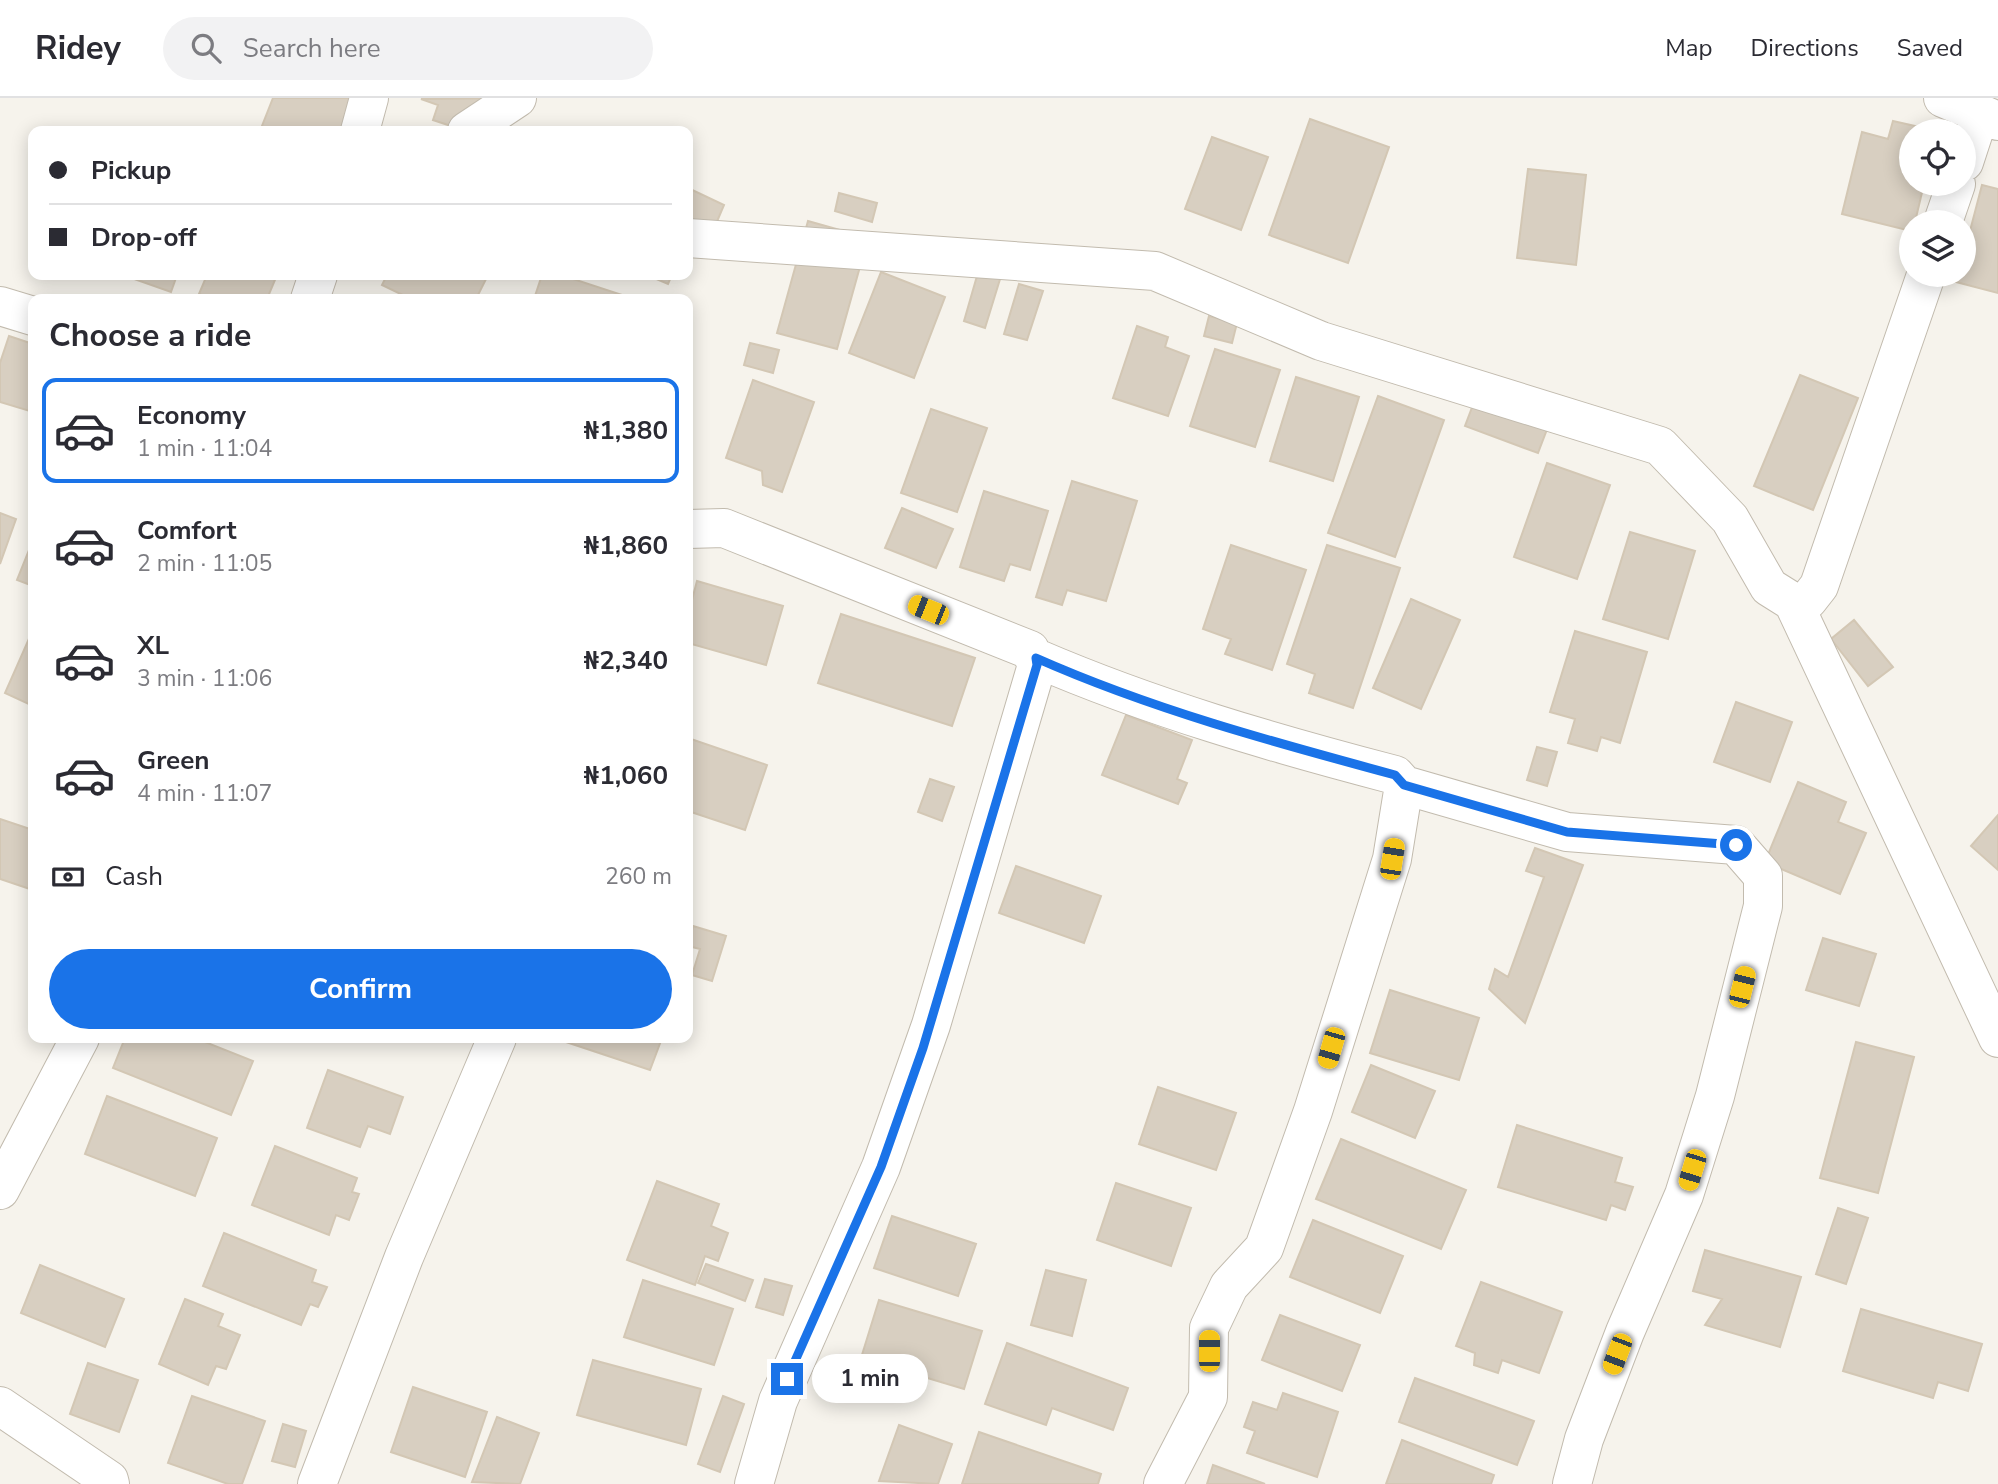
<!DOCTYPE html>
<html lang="en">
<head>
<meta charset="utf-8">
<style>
	:root { --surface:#fff; --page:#f2f2f3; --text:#2b2b33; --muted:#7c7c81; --line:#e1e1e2; --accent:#1a73e8 }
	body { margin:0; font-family:"Nunito Sans",sans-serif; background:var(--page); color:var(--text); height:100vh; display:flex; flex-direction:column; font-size:26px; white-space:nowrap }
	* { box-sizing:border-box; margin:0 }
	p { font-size:23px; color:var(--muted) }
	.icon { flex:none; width:38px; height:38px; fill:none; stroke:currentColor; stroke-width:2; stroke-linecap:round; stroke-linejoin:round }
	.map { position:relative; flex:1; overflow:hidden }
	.side { position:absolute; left:28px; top:196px; width:665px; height:749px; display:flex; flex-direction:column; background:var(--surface); border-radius:14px; box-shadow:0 4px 18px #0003 }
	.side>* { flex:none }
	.guide { position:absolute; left:28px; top:28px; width:665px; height:154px; border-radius:14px; box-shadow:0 4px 18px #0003; display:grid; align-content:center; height:154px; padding:0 21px; background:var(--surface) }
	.tools { position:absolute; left:1899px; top:21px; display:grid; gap:14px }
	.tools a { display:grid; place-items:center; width:77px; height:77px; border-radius:50%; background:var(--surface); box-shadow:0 4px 18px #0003; font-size:35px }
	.end { position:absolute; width:32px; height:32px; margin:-16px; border:9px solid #1a73e8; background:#fff; box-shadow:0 0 0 4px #fff }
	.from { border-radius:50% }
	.bubble { position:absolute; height:49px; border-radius:24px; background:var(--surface); box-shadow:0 4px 18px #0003; font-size:23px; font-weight:700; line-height:49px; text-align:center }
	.car { position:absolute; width:21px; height:42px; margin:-21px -10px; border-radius:9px; box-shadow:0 0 5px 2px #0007; background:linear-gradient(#f5c518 24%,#345 0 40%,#f5c518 0 76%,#345 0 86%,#f5c518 0) }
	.guide b { display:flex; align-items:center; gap:24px; height:66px; font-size:26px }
	.guide b+b { border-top:2px solid var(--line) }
	.guide i { width:18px; height:18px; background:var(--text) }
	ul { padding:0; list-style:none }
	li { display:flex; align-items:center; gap:21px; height:105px; margin:0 14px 10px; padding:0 7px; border:4px solid transparent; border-radius:14px }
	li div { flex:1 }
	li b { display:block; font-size:26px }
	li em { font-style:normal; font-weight:700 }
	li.selected { border-color:var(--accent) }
	li>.icon { width:63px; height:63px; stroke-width:1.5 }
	h2 { padding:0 21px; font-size:32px; line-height:84px }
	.pay { display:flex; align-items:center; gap:18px; height:77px; padding:0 21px; font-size:26px }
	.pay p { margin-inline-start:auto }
	.cta { display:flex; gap:14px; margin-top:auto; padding:14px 21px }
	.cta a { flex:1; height:80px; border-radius:42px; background:var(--accent); color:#fff; font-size:28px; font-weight:700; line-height:80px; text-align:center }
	header { display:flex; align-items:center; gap:42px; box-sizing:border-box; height:98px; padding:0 35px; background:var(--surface); border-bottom:2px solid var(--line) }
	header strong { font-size:33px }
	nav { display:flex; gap:38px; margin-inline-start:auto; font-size:24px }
	.search { width:490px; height:63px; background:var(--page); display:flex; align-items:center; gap:18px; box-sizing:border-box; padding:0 24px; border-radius:38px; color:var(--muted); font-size:26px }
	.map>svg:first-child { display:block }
	.building { fill:#d8cfc1; stroke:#d3c7b4; stroke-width:2 }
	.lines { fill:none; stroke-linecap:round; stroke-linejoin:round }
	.minor-casing { stroke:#c2bbae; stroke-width:40 }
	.minor { stroke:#fff; stroke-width:38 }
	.route { stroke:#1a73e8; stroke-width:9 }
</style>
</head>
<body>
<header>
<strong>Ridey</strong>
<div class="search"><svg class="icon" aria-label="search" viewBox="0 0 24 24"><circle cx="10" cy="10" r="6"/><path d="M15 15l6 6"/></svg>Search here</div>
<nav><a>Map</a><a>Directions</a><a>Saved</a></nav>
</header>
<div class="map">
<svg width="1998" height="1386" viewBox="0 0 1998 1386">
	<rect width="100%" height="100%" fill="#f6f3ec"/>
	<!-- building -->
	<path class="building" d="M273 0H353L344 33H260Z
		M518 0 506 33H466L433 22 438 7 421 1Z
		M1310 21 1389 49 1348 165 1269 137Z
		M1893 23 1937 33H1911V86H1924L1915 124H1911V133L1842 116 1862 34 1888 41Z
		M1212 39 1268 59 1241 132 1185 111Z
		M1528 71 1586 77 1576 167 1517 160Z
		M1982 87 1998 91V195L1956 184 1958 177H1964V156Z
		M688 90 724 107 713 133 688 142Z
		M839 95 877 105 872 124 835 113Z
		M808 123 868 140 837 251 777 235Z
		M979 171 1001 178 985 230 964 223Z
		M881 174 945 199 914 280 849 255Z
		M123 177H177L171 194Z
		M207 177H277L267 201H212L199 196Z
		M387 177H488L476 201H411L382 187Z
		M542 177H561L628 199 534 201Z
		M647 177H672L668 186Z
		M1019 186 1043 193 1027 242 1004 236Z
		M1209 218 1237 225 1232 245 1204 238Z
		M1137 228 1168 239 1165 249 1189 258 1168 318 1113 300Z
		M9 238 33 246V314L0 304V265Z
		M750 245 779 252 773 275 744 267Z
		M1215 251 1280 272 1255 349 1190 328Z
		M1800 277 1858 300 1813 412 1754 388Z
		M1296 279 1359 299 1333 383 1270 363Z
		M753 282 814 304 782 394 763 387 762 373 726 360Z
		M1378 298 1444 322 1395 459 1328 435Z
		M1476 299 1549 326 1538 355 1465 328Z
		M931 311 987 330 957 414 901 395Z
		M1547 365 1610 387 1577 481 1514 459Z
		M1072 383 1137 403 1106 503 1067 492 1062 507 1036 499Z
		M984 393 1048 413 1030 472 1010 466 1004 483 960 469Z
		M902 410 953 431 936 470 885 450Z
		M0 415 16 421 0 466Z
		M1630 434 1695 453 1668 541 1603 521Z
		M33 442V488L17 482Z
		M1231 447 1306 472 1272 572 1225 556 1231 541 1203 531Z
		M1327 447 1400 470 1353 610 1309 595 1315 576 1287 566Z
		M697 483 783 508 766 567 688 545V517Z
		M1411 501 1460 522 1421 611 1373 590Z
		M841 516 975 560 952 628 818 585Z
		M1854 522 1893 569 1868 588 1831 541Z
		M1575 533 1647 554 1620 645 1601 639 1597 653 1568 645 1575 621 1550 614Z
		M31 536 33 537V608L5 595Z
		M1736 604 1792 624 1770 684 1714 664Z
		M1126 617 1192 642 1177 681 1187 685 1178 706 1102 677Z
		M688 640 767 667 745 732 688 713Z
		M1537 649 1557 654 1547 688 1527 682Z
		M930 681 954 689 942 723 918 714Z
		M1798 684 1846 704 1838 724 1866 735 1840 796 1765 764Z
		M1998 717V772L1971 748Z
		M0 721 33 732V792L0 781Z
		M1535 750 1583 767 1525 925 1489 891 1495 871 1508 879 1544 779 1526 773Z
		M1016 768 1101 798 1084 845 999 815Z
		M693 828 726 838 712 883 692 877 700 851 688 848Z
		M1823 840 1876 856 1859 908 1806 892Z
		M1390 892 1479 920 1459 982 1370 955Z
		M125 940H195L253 963 231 1017 113 970Z
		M554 940H662L650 972Z
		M1856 944 1914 959 1878 1095 1820 1080Z
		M1371 967 1435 993 1415 1040 1352 1014Z
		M328 972 403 999 390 1036 368 1028 360 1049 307 1030Z
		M1158 989 1236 1015 1216 1072 1139 1046Z
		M107 998 217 1040 195 1098 85 1056Z
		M1517 1027 1622 1060 1615 1084 1633 1089 1625 1112 1611 1107 1606 1122 1498 1089Z
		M1341 1041 1466 1092 1441 1151 1316 1101Z
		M275 1048 357 1080 352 1094 359 1096 349 1122 336 1117 329 1137 252 1107Z
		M657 1083 719 1106 711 1128 728 1135 718 1163 705 1158 695 1187 627 1162Z
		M1116 1085 1191 1110 1171 1168 1097 1142Z
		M1838 1110 1868 1120 1846 1186 1816 1176Z
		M892 1118 976 1146 958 1198 874 1170Z
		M1313 1122 1403 1158 1380 1215 1290 1179Z
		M224 1135 316 1172 312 1184 327 1189 318 1209 310 1206 301 1227 203 1188Z
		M1705 1152 1801 1179 1780 1249 1705 1227 1722 1201 1693 1193Z
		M706 1166 753 1182 745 1203 698 1185Z
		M40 1167 124 1201 105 1249 21 1215Z
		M1046 1172 1086 1182 1072 1238 1031 1227Z
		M765 1181 792 1188 783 1217 756 1209Z
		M643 1182 733 1211 714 1267 624 1239Z
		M1481 1184 1562 1214 1539 1275 1502 1262 1498 1275 1474 1267 1475 1255 1456 1248Z
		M185 1201 223 1216 218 1228 240 1237 226 1271 216 1268 208 1287 159 1266Z
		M879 1202 982 1233 964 1291 861 1260Z
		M1861 1211 1982 1246 1968 1293 1938 1284 1933 1300 1843 1273Z
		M1280 1217 1360 1247 1342 1293 1262 1262Z
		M1007 1245 1128 1290 1113 1332 1052 1310 1046 1327 985 1306Z
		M593 1262 701 1291 686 1347 577 1317Z
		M88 1265 138 1282 119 1334 70 1316Z
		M1415 1280 1534 1323 1517 1367 1399 1324Z
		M413 1289 487 1314 465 1379 391 1354Z
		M1283 1295 1338 1314 1317 1379 1247 1355 1255 1333 1244 1329 1253 1304 1277 1312Z
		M192 1298 265 1323 242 1386H228L168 1365Z
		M723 1298 744 1306 720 1374 698 1366Z
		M497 1319 539 1335 520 1386 472 1384Z
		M283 1326 306 1333 295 1369 272 1363Z
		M899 1327 952 1346 938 1386 879 1383Z
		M979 1334 1101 1376 1098 1386H962Z
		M1402 1342 1494 1377 1491 1386H1386Z
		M1213 1367 1265 1386H1207Z"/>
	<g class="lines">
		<defs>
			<path id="minor" d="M1943 0 1998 23
				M360 33 369 0
				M467 33 517 0
				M1964 64 1980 15
				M1943 124 1956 86
				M688 140 1155 173 1321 243 1660 348 1730 421 1769 489 1793 504 1808 502 1819 488 1926 177
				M310 201 318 177
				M0 208 33 218
				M688 431 724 430 1030 552 1037 567 931 927 881 1069 778 1303 754 1386
				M1793 504 1998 940
				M1036 560C1152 610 1273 645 1395 677L1404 687 1392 761 1313 1013 1264 1150 1229 1188 1209 1230 1208 1299 1163 1386
				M1404 687 1567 734 1736 747 1763 778V808L1715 998 1684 1097 1625 1234 1584 1341 1572 1386
				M0 1092 80 940
				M0 1308 109 1382 110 1386
				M317 1386 404 1159 497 940"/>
		</defs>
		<!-- minor casing -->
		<use href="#minor" class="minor-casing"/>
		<!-- minor -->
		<use href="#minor" class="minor"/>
	</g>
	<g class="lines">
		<!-- route -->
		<path class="route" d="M787 1281 881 1069 923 950 1037 567 1036 560C1151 611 1273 644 1395 677L1404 687 1567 734 1736 747"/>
	</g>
</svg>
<div class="tools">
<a><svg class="icon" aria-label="locate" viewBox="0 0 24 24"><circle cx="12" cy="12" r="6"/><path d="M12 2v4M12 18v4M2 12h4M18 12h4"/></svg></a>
<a><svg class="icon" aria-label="layers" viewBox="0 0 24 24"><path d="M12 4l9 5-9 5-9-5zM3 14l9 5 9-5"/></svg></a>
</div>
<i class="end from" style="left:1736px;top:747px"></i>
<i class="end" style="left:787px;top:1281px"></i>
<div class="bubble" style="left:812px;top:1256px;width:116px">1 min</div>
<i class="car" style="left:928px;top:512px;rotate:292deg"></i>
<i class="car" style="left:1392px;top:761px;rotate:9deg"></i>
<i class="car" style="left:1742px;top:889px;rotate:14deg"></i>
<i class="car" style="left:1331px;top:950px;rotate:196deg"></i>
<i class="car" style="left:1692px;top:1072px;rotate:197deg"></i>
<i class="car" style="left:1209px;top:1253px;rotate:0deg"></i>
<i class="car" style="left:1617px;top:1256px;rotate:201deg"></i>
<div class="guide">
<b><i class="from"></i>Pickup</b>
<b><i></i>Drop-off</b>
</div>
<section class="side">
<h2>Choose a ride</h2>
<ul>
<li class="selected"><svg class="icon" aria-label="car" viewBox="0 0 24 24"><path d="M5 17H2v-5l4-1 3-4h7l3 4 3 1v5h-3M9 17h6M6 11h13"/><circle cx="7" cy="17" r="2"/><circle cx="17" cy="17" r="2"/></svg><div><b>Economy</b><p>1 min · 11:04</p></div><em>₦1,380</em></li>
<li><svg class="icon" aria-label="car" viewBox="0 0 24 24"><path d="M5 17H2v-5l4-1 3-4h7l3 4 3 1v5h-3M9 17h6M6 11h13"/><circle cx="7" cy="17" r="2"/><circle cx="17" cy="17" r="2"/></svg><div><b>Comfort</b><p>2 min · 11:05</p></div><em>₦1,860</em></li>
<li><svg class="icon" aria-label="car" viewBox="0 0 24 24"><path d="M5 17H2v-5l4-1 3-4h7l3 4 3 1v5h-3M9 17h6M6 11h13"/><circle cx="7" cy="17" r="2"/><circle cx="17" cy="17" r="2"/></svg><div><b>XL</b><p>3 min · 11:06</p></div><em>₦2,340</em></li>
<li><svg class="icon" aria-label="car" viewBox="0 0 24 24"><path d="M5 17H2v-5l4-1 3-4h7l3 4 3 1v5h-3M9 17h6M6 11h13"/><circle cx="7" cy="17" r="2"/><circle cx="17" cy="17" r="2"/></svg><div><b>Green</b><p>4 min · 11:07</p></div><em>₦1,060</em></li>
</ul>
<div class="pay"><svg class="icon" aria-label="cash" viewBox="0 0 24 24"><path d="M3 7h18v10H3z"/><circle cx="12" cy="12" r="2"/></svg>Cash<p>260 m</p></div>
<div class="cta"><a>Confirm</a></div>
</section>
</div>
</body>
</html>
